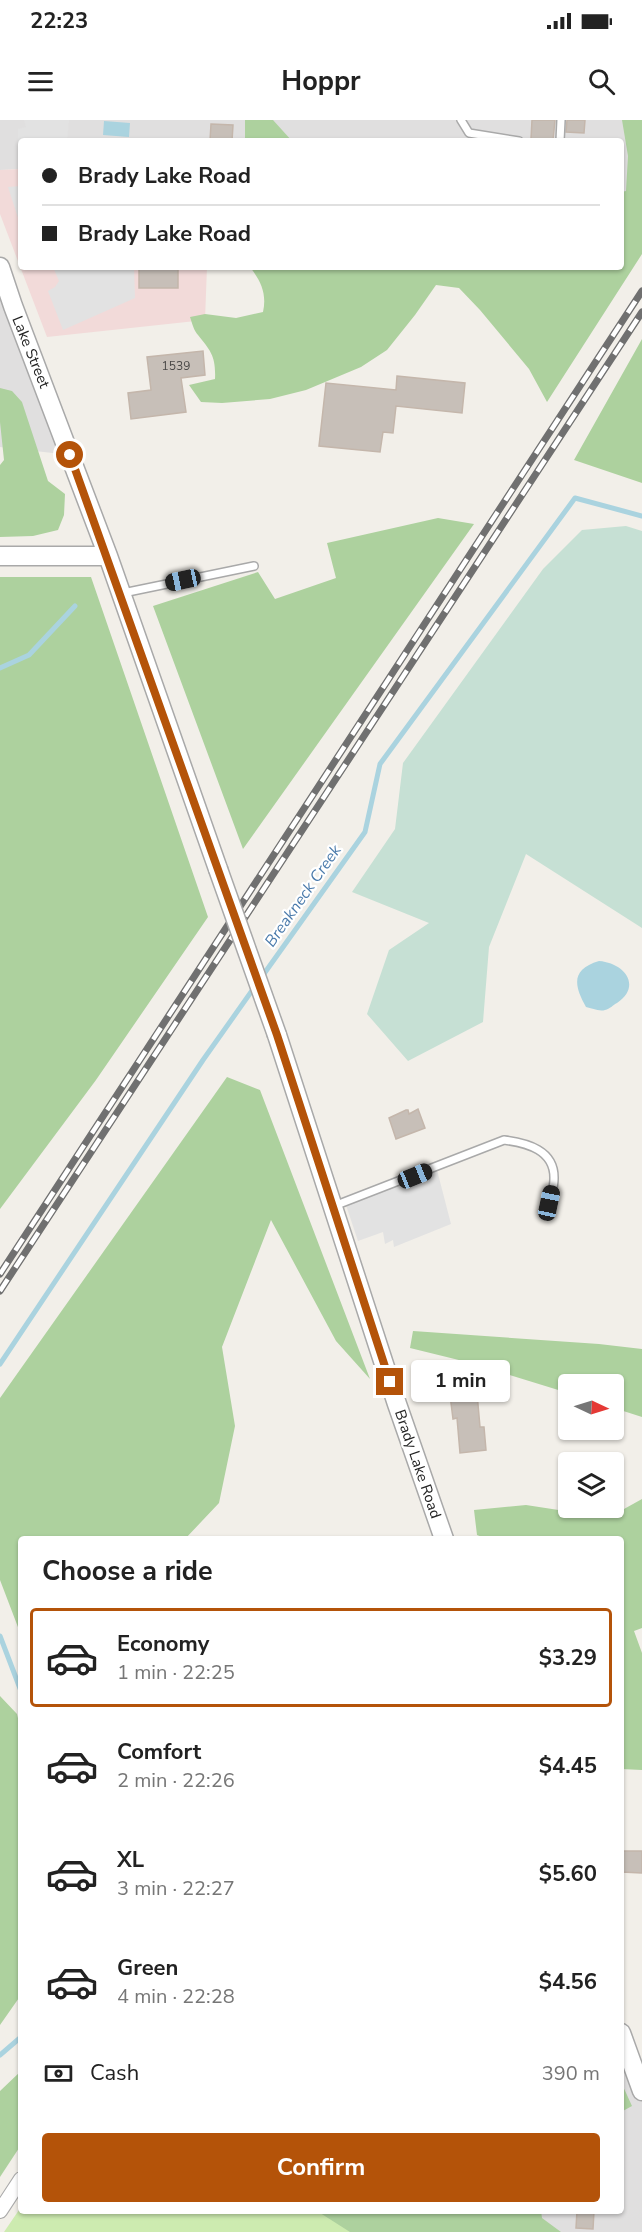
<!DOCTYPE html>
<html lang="en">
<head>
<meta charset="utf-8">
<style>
	:root { --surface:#fff; --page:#f2f2f2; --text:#222; --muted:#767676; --line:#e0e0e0; --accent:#b45309 }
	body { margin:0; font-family:"Nunito Sans",sans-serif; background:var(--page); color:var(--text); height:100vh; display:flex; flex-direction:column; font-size:22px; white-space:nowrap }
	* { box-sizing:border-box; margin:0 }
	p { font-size:20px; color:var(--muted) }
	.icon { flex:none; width:33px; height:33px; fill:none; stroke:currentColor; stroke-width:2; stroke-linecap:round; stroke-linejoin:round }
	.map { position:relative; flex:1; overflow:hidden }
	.panel { position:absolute; left:18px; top:1416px; width:606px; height:678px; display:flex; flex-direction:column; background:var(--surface); border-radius:6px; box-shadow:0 2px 4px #0004 }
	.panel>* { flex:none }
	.top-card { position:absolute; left:18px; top:18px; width:606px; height:132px; border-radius:6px; box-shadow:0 2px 4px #0004; display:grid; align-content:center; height:132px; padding:0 24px; background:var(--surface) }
	.needle { width:39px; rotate:94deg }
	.controls { position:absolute; left:558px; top:1254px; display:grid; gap:12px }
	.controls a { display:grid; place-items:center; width:66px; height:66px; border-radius:6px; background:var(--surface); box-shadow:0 2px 4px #0004; font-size:30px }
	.end { position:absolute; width:27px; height:27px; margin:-14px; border:8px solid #b45309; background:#fff; box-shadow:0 0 0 3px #fff }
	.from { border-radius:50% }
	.bubble { position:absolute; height:42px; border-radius:6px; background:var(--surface); box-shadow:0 2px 4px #0004; font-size:20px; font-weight:700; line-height:42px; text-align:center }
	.car { position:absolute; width:18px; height:36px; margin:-18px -9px; border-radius:8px; box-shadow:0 0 4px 2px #0007; background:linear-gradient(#222 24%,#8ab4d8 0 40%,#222 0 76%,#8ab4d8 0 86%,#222 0) }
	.top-card b { display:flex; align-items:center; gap:21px; height:57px; font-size:22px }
	.top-card b+b { border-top:2px solid var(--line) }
	.top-card i { width:15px; height:15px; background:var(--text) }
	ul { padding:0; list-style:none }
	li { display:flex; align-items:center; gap:18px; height:99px; margin:0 12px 9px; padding:0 12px; border:3px solid transparent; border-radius:6px }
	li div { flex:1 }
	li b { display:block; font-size:22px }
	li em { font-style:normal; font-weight:700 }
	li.active { border-color:var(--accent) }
	li>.icon { width:54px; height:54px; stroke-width:1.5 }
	h2 { padding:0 24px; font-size:27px; line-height:72px }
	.pay { display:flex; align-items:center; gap:15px; height:66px; padding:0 24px; font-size:22px }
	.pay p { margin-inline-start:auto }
	.action { display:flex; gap:12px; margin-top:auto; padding:12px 24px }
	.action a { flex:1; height:69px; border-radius:6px; background:var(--accent); color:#fff; font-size:24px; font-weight:700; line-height:69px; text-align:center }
	.status { display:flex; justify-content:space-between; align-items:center; height:42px; padding:0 30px; background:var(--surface); direction:ltr }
	.status svg { height:16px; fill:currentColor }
	header { display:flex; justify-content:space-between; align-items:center; height:78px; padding:0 24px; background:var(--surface); font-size:27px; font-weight:700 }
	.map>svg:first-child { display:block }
	.residential { fill:#e0dfdf }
	.commercial { fill:#f2dad9 }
	.grass { fill:#cdebb0 }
	.forest { fill:#add19e }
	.wetland { fill:#c6e0d4 }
	.parking { fill:#e2e2e2 }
	.water { fill:#aad3df }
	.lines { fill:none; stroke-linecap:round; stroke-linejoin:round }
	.stream { stroke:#aad3df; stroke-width:5 }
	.building { fill:#c7bfb8; stroke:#c4b6ab; stroke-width:1.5 }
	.service-casing { stroke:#a9a9a9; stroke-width:10 }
	.minor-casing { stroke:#a9a9a9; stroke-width:16 }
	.tertiary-casing { stroke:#a9a9a9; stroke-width:21 }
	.service { stroke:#fff; stroke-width:7 }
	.minor { stroke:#fff; stroke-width:14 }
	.tertiary { stroke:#fff; stroke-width:18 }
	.rail-casing { stroke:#707070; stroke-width:7 }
	.rail { stroke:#fff; stroke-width:4.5; stroke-dasharray:14; stroke-linecap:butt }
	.tertiary-bridge-casing { stroke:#a9a9a9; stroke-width:21; stroke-linecap:butt }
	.tertiary-bridge { stroke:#fff; stroke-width:18 }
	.route { stroke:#b45309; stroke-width:8 }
	.labels { text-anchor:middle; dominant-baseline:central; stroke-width:4.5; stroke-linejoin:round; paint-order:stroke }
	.number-label { font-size:12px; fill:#4b4948 }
	.street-label { font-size:15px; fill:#222; stroke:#fff }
	.water-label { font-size:16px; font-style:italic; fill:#4a7aab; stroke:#fff }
</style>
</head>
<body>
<div class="status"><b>22:23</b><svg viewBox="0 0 49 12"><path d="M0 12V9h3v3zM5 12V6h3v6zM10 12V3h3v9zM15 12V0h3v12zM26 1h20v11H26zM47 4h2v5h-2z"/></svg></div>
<header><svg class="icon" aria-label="menu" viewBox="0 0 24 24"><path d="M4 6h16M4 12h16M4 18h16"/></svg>Hoppr<svg class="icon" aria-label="search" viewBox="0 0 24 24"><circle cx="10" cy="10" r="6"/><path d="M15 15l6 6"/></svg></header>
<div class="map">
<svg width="642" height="2112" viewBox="0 0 642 2112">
	<rect width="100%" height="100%" fill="#f2efe9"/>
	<!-- residential -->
	<path class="residential" d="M0 0H642V72L621 80V21H21V49L0 50Z
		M0 147 70 335 0 327Z
		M621 1913 642 1970V2112H511L504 2091H621Z"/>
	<!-- commercial -->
	<path class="commercial" d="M21 49V147H207L205 200 47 217 0 94V50Z"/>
	<!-- grass -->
	<path class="grass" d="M21 2087V2091H504L511 2112H4Z"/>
	<!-- forest -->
	<path class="forest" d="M245 0H273L292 21H245Z
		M622 0H642V134L547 282 529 249 480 190 459 168 436 165 415 195 387 230 361 247 306 270 270 279 222 283 201 282 189 265 215 259C216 237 211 231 198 215 194 211 192 203 190 197L205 194 236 198 263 192C267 174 261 161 250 147H621V72L626 71 628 36Z
		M642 219V363L574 340Z
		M0 268 12 271 22 282 48 361 65 374 64 395 58 410 33 416 0 417V345L4 340 0 302Z
		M438 398 474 404 243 729 153 486 258 452 275 479 336 458 327 423Z
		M0 457H91L208 797 96 960 0 1089Z
		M227 957 260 970 370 1259 336 1221 271 1100 222 1227 235 1306 219 1383 185 1419H21V1515L0 1460V1278Z
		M413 1211 599 1224 642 1229V1297L614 1288V1264H568V1273L471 1243 410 1228Z
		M642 1379V1508L634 1511 642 1533V1650L621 1649V1419H487L477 1415 474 1390 526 1385 591 1395 624 1389Z
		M0 1576 17 1594 21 1611V1875L0 1905Z
		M21 1951V2025L0 2057V1971Z
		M621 1962 632 1986 621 1992Z
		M317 2091H541L542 2098 561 2112H350Z"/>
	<!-- wetland -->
	<path class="wetland" d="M626 406 642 411V808L526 734 489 827 483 902 408 941 367 894 389 830 429 803 352 772 395 709 403 643 543 449 582 410Z"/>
	<!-- parking -->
	<path class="parking" d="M24 0H69L67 21H21V24H18V9L26 7Z
		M21 66V107L8 67Z
		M53 147H134L135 178 63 210 48 171 55 167 59 161Z
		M437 1050 451 1104 394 1127 393 1120 385 1124 383 1112 358 1121 345 1082Z"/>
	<!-- water -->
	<path class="water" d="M104 1 130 3 129 17 103 15Z
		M599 841C625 843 642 866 617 883 613 885 610 889 605 890 599 892 592 888 586 887 573 864 572 849 599 841Z"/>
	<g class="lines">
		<!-- stream -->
		<path class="stream" d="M0 548 29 535 75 486
			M261 858 365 712 380 644 575 378 642 396
			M0 1244 203 940 256 865
			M0 1516 21 1571
			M0 1935 21 1917"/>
	</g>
	<!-- building -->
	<path class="building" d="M532 0H555L553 20 531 19Z
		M567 0H585L584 13 566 12Z
		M211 4 233 5 232 21H210Z
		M139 147H178V168H139Z
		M203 231 205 255 181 258 186 292 131 299 128 273 151 270 147 237Z
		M397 256 465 263 462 293 396 286 393 313 383 312 380 332 319 326 326 263 396 270Z
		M418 989 425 1008 396 1019 389 998 406 990H408L409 994Z
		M477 1273 480 1307H484L486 1330 460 1333 457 1298 453 1299 450 1275Z
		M623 1731H642V1753L622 1752Z
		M577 2091H594L593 2109 576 2108Z"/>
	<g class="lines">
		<defs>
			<path id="service" d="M461 0 469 13 519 21
				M560 21 561 0
				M123 473 254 446
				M334 1086 504 1020C527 1023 555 1030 554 1059 554 1067 551 1075 550 1083"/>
			<path id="minor" d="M0 2091 21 2059"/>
			<path id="tertiary" d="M0 147 13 186 108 436 218 749
				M0 436H108
				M277 915 397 1284 444 1419
				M621 1913 642 1971"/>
		</defs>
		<!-- service casing -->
		<use href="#service" class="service-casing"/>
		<!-- minor casing -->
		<use href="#minor" class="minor-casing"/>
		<!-- tertiary casing -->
		<use href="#tertiary" class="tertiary-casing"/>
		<!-- service -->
		<use href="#service" class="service"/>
		<!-- minor -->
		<use href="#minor" class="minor"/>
		<!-- tertiary -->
		<use href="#tertiary" class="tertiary"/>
		<defs>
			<path id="rail" d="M0 1154 642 171
				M0 1171 642 192"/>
		</defs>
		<!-- rail casing -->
		<use href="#rail" class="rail-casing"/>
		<!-- rail -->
		<use href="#rail" class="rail"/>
		<defs>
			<path id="tertiary-bridge" d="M218 749 277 915"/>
		</defs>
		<!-- tertiary-bridge casing -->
		<use href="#tertiary-bridge" class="tertiary-bridge-casing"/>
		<!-- tertiary-bridge -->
		<use href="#tertiary-bridge" class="tertiary-bridge"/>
	</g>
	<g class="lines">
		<!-- route -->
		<path class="route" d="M70 335 277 915 390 1262"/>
	</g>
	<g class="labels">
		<!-- number labels -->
		<g class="number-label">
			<text x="176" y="246">1539</text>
		</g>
		<!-- street labels -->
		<g class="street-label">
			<text transform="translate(31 232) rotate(68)">Lake Street</text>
			<text transform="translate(418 1344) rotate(71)">Brady Lake Road</text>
		</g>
		<!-- water labels -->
		<g class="water-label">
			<text transform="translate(303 776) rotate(-55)">Breakneck Creek</text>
		</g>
	</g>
</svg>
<div class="controls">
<a><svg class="needle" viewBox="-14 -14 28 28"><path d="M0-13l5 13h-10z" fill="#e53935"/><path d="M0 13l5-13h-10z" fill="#767676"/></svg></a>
<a><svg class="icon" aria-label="layers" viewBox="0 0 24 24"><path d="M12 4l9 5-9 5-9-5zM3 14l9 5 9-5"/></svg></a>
</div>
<i class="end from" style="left:70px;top:335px"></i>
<i class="end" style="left:390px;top:1262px"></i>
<div class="bubble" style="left:411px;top:1240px;width:99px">1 min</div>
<i class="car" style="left:183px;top:460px;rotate:258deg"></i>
<i class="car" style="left:415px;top:1056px;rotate:68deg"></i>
<i class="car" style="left:549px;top:1083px;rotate:12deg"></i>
<div class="top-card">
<b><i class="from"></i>Brady Lake Road</b>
<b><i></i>Brady Lake Road</b>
</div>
<section class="panel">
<h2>Choose a ride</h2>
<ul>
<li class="active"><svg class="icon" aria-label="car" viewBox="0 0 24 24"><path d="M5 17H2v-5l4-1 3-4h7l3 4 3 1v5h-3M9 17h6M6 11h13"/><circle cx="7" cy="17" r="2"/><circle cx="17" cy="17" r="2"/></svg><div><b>Economy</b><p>1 min · 22:25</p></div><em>$3.29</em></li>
<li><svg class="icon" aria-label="car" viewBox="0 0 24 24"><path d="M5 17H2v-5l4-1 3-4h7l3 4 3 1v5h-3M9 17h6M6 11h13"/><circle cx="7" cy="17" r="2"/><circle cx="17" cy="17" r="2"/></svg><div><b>Comfort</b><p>2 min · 22:26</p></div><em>$4.45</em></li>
<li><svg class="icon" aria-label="car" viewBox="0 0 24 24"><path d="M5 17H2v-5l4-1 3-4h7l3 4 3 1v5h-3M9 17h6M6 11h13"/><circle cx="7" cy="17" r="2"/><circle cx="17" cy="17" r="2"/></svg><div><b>XL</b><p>3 min · 22:27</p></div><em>$5.60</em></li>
<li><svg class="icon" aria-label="car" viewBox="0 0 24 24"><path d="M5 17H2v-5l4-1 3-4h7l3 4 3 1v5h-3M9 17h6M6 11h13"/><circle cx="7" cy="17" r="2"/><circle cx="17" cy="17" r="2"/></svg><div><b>Green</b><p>4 min · 22:28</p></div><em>$4.56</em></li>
</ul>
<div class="pay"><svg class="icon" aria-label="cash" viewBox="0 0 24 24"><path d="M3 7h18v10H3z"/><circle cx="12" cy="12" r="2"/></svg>Cash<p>390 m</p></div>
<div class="action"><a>Confirm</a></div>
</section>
</div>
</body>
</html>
